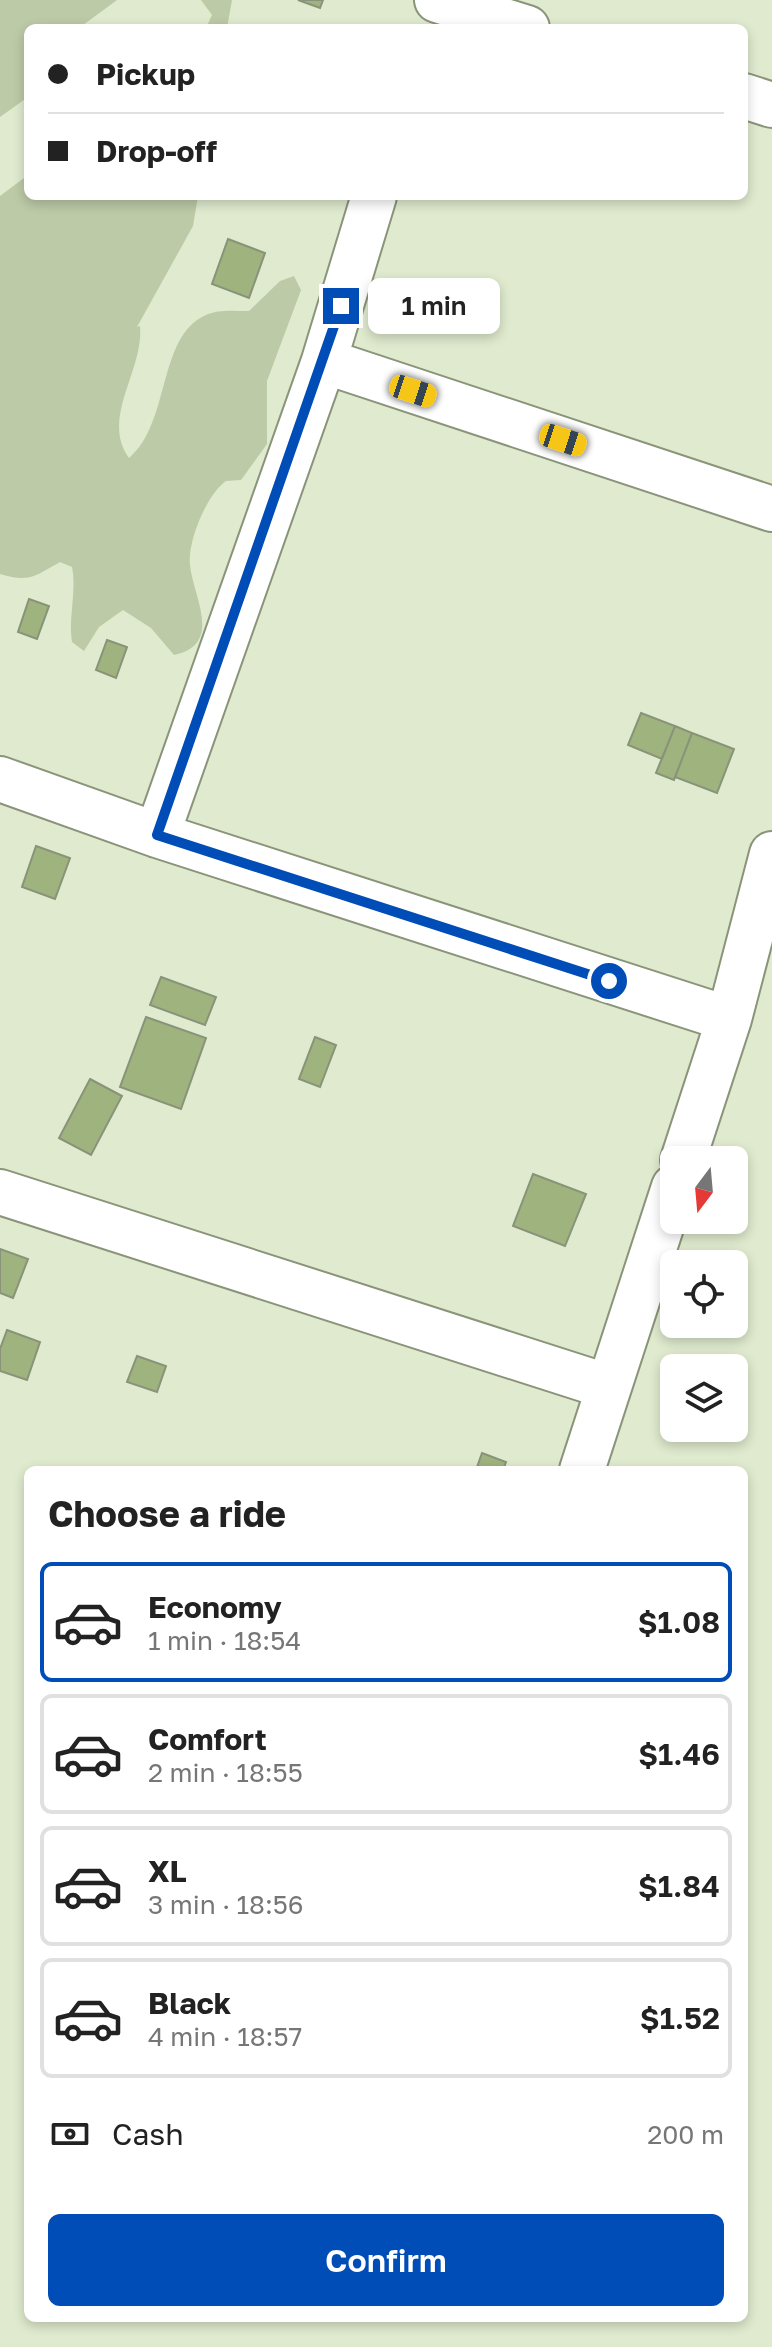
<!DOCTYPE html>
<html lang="en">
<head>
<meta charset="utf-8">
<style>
	:root { --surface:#fff; --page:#f6f6f6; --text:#222; --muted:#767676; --line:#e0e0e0; --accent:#014db7 }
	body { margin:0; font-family:"Golos Text",sans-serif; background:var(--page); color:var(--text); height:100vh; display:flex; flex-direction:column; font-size:30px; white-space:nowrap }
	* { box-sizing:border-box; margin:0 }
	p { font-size:26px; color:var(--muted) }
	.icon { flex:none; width:44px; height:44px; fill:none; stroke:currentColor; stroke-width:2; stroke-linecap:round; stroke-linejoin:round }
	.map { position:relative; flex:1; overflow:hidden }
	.panel { position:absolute; left:24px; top:1466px; width:724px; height:856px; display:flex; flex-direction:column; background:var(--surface); border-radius:12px; box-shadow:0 4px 12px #0003 }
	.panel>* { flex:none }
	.top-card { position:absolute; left:24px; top:24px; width:724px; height:176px; border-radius:12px; box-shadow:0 4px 12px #0003; display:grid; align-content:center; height:176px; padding:0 24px; background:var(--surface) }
	.needle { width:52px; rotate:196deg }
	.buttons { position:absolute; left:660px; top:1146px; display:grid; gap:16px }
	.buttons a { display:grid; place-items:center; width:88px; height:88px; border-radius:12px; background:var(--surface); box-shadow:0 4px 12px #0003; font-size:40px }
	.end { position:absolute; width:36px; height:36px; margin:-18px; border:10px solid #014db7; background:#fff; box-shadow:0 0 0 4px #fff }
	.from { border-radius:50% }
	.bubble { position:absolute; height:56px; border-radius:12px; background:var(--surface); box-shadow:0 4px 12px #0003; font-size:26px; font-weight:600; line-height:56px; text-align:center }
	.car { position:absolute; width:24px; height:48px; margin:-24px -12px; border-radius:10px; box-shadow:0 0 6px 2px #0007; background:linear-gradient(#f5c518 24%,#345 0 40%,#f5c518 0 76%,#345 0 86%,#f5c518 0) }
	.top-card b { display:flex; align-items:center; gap:28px; height:76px; font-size:30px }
	.top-card b+b { border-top:2px solid var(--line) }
	.top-card i { width:20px; height:20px; background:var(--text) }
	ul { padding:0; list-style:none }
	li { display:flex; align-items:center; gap:24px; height:120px; margin:0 16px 12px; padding:0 8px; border:4px solid var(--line); border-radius:12px }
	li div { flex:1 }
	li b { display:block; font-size:30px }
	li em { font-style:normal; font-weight:600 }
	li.selected { border-color:var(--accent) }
	li>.icon { width:72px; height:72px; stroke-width:1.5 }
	h2 { padding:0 24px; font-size:36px; line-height:96px }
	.pay { display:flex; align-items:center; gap:20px; height:88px; padding:0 24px; font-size:30px }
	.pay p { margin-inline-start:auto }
	.primary-button { display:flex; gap:16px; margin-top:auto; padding:16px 24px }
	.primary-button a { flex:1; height:92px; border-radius:12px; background:var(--accent); color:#fff; font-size:32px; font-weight:600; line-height:92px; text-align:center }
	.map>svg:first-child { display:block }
	.green { fill:#bccaa7 }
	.building { fill:#9eb37d; stroke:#899379; stroke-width:2 }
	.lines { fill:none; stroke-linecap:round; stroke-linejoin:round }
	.minor-casing { stroke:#8a947a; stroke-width:48 }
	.minor { stroke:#fff; stroke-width:44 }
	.route { stroke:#014db7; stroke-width:10 }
</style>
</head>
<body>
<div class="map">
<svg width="772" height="2347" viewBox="0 0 772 2347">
	<rect width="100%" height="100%" fill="#dfeace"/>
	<!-- green -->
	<path class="green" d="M0 0H117L79 28H28V97L0 117Z
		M201 0H232L227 28H206L212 15Z
		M28 175V196H198L193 226 137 327 140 326C144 371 100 418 129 458 171 423 157 336 206 315 219 309 235 311 249 311L280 281 294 276 301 290 267 381V444L241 480 226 481C207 494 187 542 190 565 193 597 224 644 174 655L151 628 123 610 99 627 84 651 72 642C68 617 77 592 72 567L60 562C35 576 29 583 0 574V196Z"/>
	<!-- building -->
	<path class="building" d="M298 0H323L320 8Z
		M228 239 265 253 249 298 212 284Z
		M29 599 49 606 37 639 18 632Z
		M107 640 127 647 116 678 96 670Z
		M641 713 675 726 662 759 628 745Z
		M675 726 692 733 674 780 656 773Z
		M692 733 734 749 717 793 675 777Z
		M36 846 70 858 55 899 22 887Z
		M161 977 216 997 205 1025 150 1005Z
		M146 1017 206 1038 181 1109 120 1087Z
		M315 1037 336 1045 320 1087 299 1079Z
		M90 1079 122 1096 91 1155 59 1138Z
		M533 1174 586 1194 565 1246 513 1226Z
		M0 1249 28 1259 13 1298 0 1293Z
		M7 1330 40 1342 27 1380 0 1371V1349Z
		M137 1356 166 1366 157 1392 127 1382Z
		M482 1453 506 1462 503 1470H476Z"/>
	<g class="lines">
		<defs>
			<path id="minor" d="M437 0 527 28
				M744 96 772 105
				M324 361 772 509
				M0 779 157 835 729 1019
				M157 835 324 361 374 196
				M683 1160 729 1019 772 854
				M0 1192 609 1387
				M582 1470 674 1187"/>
		</defs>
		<!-- minor casing -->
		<use href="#minor" class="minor-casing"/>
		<!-- minor -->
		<use href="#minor" class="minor"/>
	</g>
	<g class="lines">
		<!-- route -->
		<path class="route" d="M341 306 157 835 609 981"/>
	</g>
</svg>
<div class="buttons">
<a><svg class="needle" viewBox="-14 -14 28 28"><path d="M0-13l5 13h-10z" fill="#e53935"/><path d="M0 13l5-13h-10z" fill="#767676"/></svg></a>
<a><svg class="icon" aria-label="locate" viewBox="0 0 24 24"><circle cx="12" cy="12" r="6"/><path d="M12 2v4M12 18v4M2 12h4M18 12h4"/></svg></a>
<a><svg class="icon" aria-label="layers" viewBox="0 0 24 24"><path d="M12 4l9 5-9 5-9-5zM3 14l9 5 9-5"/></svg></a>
</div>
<i class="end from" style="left:609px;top:981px"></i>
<i class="end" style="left:341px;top:306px"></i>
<div class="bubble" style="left:368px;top:278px;width:132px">1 min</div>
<i class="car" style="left:413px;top:391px;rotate:108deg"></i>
<i class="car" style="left:563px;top:440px;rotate:108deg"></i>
<div class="top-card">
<b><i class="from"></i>Pickup</b>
<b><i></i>Drop-off</b>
</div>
<section class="panel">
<h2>Choose a ride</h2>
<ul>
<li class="selected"><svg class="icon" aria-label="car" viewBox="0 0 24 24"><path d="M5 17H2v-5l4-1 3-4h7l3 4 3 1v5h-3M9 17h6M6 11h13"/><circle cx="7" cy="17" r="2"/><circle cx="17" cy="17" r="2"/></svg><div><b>Economy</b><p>1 min · 18:54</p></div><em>$1.08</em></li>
<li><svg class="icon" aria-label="car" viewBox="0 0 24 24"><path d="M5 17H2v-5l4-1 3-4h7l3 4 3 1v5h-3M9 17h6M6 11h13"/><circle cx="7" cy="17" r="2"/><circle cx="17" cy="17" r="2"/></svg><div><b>Comfort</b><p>2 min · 18:55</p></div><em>$1.46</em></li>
<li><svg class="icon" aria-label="car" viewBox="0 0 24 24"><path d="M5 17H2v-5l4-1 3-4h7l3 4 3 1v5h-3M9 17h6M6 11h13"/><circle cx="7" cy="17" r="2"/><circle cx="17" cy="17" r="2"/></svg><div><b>XL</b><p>3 min · 18:56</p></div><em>$1.84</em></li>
<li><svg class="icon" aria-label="car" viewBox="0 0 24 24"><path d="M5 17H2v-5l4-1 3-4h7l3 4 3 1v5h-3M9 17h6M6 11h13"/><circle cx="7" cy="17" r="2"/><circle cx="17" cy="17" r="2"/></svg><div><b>Black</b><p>4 min · 18:57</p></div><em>$1.52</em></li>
</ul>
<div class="pay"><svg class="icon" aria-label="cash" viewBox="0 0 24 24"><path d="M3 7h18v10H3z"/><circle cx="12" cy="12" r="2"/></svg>Cash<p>200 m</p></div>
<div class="primary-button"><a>Confirm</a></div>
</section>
</div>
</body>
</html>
